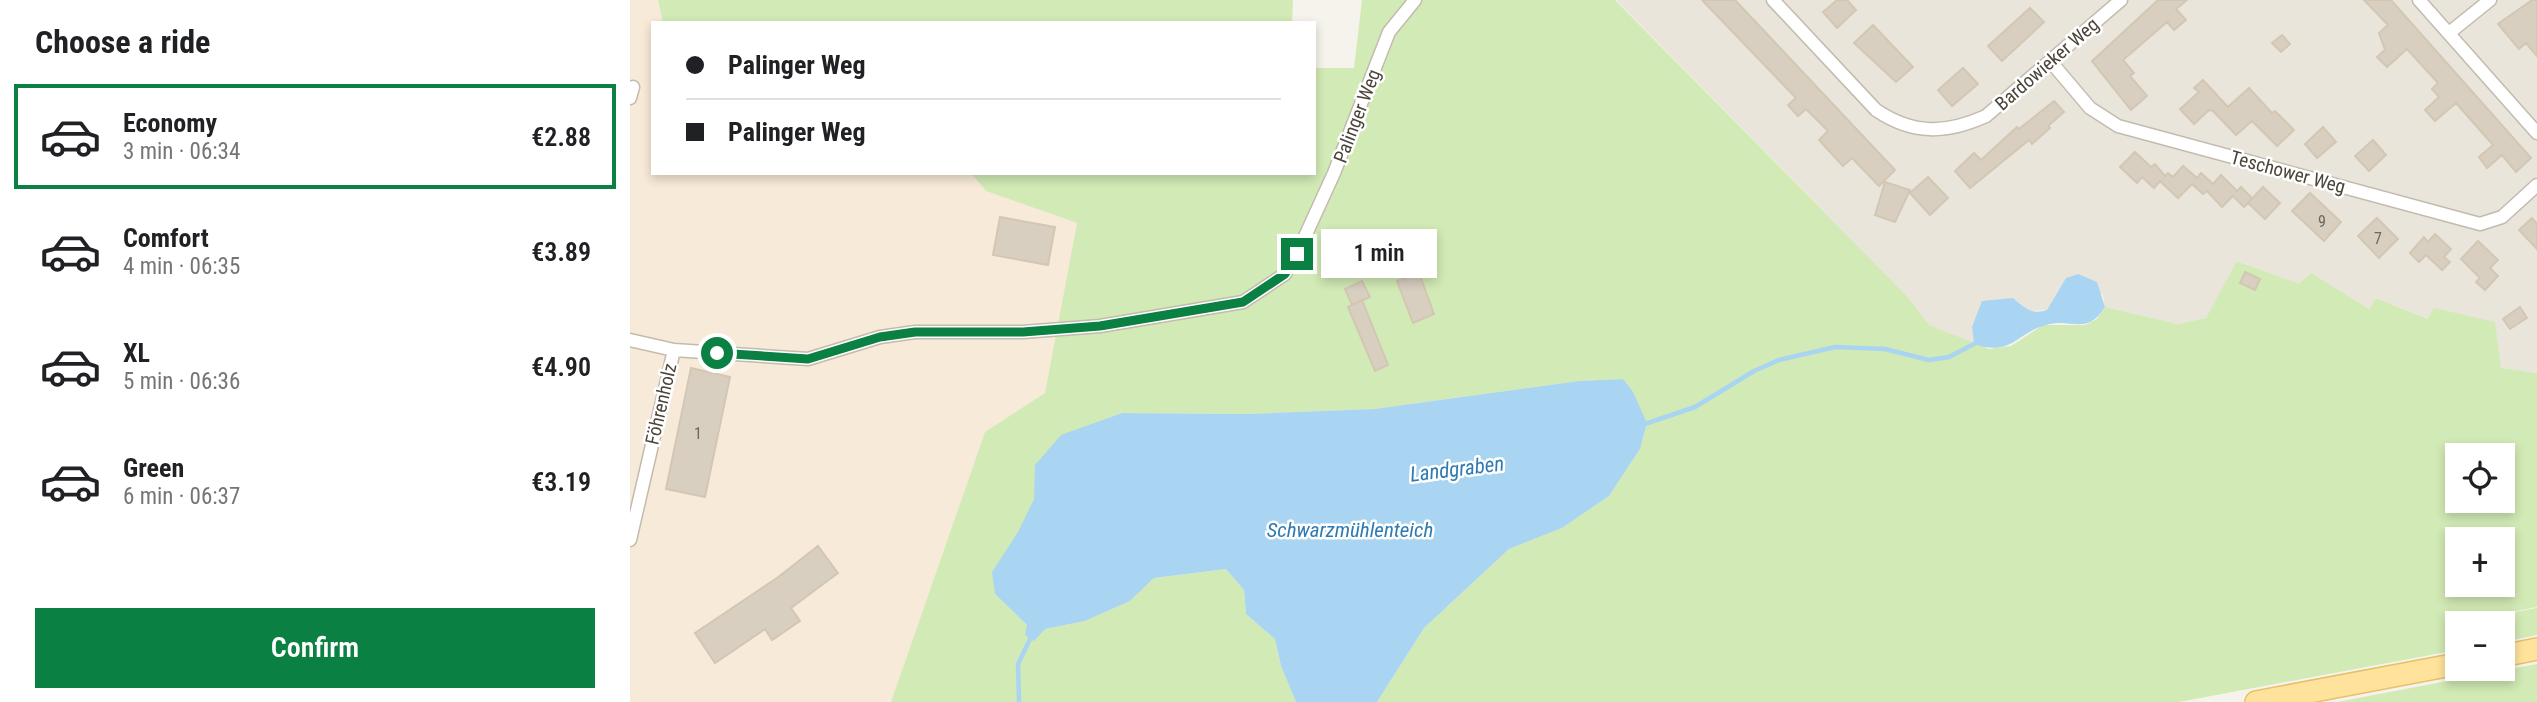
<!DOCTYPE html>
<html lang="en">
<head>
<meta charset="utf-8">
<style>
	:root { --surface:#fff; --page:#f2f2f2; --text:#202124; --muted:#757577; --line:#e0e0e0; --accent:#0b8043 }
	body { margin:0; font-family:"Roboto Condensed",sans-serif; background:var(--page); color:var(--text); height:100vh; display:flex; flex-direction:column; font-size:26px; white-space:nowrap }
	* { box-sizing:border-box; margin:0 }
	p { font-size:23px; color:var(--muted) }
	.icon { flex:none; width:38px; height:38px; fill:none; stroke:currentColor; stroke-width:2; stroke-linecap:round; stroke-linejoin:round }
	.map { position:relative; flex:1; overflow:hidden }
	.side { display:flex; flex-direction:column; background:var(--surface); width:630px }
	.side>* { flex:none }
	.banner { position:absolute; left:21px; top:21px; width:665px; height:154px; border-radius:0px; box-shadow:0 4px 10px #0003; display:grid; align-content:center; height:154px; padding:0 35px; background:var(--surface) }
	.buttons { position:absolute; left:1815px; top:443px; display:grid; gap:14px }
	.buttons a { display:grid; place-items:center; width:70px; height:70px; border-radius:0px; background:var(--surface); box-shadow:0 4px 10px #0003; font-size:35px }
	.end { position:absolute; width:32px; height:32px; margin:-16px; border:9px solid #0b8043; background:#fff; box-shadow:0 0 0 4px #fff }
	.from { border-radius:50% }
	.bubble { position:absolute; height:49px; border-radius:0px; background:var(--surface); box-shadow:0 4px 10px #0003; font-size:23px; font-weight:600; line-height:49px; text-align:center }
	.banner b { display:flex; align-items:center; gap:24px; height:66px; font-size:26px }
	.banner b+b { border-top:2px solid var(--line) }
	.banner i { width:18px; height:18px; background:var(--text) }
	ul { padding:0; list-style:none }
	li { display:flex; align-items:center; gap:21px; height:105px; margin:0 14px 10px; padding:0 21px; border:4px solid transparent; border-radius:0px }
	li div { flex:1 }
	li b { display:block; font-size:26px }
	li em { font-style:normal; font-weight:600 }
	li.active { border-color:var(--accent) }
	li>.icon { width:63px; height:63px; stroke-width:1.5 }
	h2 { padding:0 35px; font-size:32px; line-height:84px }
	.primary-button { display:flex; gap:14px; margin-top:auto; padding:14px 35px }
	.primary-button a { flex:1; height:80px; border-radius:0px; background:var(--accent); color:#fff; font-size:28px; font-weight:600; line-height:80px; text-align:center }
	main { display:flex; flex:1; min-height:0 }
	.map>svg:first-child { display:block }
	.residential { fill:#eae5da }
	.commercial { fill:#f7ead8 }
	.green { fill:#d2eab5; fill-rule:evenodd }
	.water { fill:#a9d4f2 }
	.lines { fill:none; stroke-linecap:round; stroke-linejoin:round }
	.stream { stroke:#a9d4f2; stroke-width:4.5 }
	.building { fill:#d8cfc1; stroke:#d3c7b4; stroke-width:2 }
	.street-casing { stroke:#c2bbae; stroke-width:15 }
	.primary-casing { stroke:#e6c16a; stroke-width:24 }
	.street { stroke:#fff; stroke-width:12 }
	.primary { stroke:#ffe39c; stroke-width:21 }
	.route { stroke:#0b8043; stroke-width:9 }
	.labels { text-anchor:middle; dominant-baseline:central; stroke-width:5; stroke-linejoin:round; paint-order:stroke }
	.number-label { font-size:16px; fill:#6e675b }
	.street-label { font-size:19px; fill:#4b4439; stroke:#fff }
	.water-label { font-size:21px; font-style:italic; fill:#2e7ab2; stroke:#fff }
</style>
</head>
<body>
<main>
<section class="side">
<h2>Choose a ride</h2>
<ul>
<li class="active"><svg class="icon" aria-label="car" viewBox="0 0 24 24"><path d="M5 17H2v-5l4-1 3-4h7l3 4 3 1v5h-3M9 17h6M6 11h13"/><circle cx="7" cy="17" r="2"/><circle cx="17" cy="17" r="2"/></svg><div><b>Economy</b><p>3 min · 06:34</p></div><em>€2.88</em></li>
<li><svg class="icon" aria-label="car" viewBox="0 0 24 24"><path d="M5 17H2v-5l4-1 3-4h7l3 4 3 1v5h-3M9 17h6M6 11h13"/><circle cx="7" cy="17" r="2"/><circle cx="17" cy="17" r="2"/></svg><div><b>Comfort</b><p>4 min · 06:35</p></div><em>€3.89</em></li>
<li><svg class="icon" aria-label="car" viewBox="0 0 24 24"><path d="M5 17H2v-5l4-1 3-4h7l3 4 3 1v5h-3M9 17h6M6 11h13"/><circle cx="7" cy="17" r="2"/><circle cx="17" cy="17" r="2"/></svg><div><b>XL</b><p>5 min · 06:36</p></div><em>€4.90</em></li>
<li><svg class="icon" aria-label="car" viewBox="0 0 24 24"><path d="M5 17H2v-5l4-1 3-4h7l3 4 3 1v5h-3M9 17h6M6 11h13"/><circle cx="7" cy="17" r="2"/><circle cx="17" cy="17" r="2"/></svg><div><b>Green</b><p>6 min · 06:37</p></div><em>€3.19</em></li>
</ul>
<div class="primary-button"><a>Confirm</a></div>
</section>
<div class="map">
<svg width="1907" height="702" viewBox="0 0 1907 702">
	<rect width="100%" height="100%" fill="#f6f3ec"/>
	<!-- residential -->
	<path class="residential" d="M986 0H1907V373L1871 368 1799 319 1746 298 1739 309 1681 273 1669 285 1608 261 1576 318 1548 324 1475 307 1473 295 1436 278 1417 310 1399 311 1383 298 1342 327 1344 344 1299 325 1276 295Z"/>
	<!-- commercial -->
	<path class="commercial" d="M0 0H28L33 23H23V173H341L356 191 447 223 415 393 355 432 261 702H0Z"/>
	<!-- green -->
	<path class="green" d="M28 0H663L662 23H33Z
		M732 0H985L1276 295 1299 325 1359 349 1381 346 1413 325H1455L1467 319 1475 307 1548 324 1576 318 1607 261 1669 284 1681 273 1739 309 1746 298 1798 319 1804 308 1865 322 1871 368 1907 373V607L1849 618 1907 608V635L1873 642 1872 623H1827V650L1549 702H747L794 628 879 549 932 528 979 496 1010 449 1017 423 993 379 949 381 744 409 616 414 492 413 431 436 406 465 404 499 365 594 397 625 415 629 455 621 500 601 524 578 596 569 614 590 616 614 645 639 651 666 666 702H261L355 432 415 393 447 223 356 191 341 173H684V68H724ZM1827 455H1872V500H1827ZM1827 539H1872V584H1827Z
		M1907 664V702H1707Z"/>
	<!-- water -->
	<path class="water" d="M1448 274 1467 282 1475 307C1456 337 1442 317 1416 325 1386 333 1382 357 1344 344L1342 327 1352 301 1383 298C1395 308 1401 315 1417 310L1436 278Z
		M993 379 1003 392 1017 423 1010 449 979 496 932 528 879 549 794 628 747 702H666L651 666 645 639 616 614 614 590 596 569 524 578 500 601 455 621 415 629 404 641 395 635 397 625 365 594 362 572 388 532 404 499 405 465 431 435 492 413 616 414 744 409 949 381Z"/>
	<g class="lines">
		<!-- stream -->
		<path class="stream" d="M1012 425 1065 407 1124 371 1149 360 1205 347 1255 349 1299 360 1319 357 1344 344
			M389 702 388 664 403 633"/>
	</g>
	<!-- building -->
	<path class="building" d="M1072 0H1105L1265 170 1249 186 1222 158 1213 166 1189 140 1198 131 1176 109 1168 116 1158 105 1166 98Z
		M1207 0H1217L1226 10 1207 28 1193 12Z
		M1528 0H1557L1546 9 1556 20 1544 30 1537 22 1493 60 1504 73 1500 76 1517 96 1501 110 1462 61Z
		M1734 0H1761L1901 158 1886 172 1872 155 1857 168 1849 157 1863 145 1826 103 1805 121 1795 110 1809 97 1802 89 1808 83 1777 49 1757 67 1747 57 1755 50 1749 33 1758 25Z
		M1902 0H1907V56L1896 43 1889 49 1868 24Z
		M1400 8 1414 22 1372 61 1358 46Z
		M1243 25 1283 67 1266 82 1224 43Z
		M1652 35 1660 44 1651 52 1642 43Z
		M1333 68 1348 84 1322 106 1308 90Z
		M1573 80 1598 107 1619 88 1642 113 1645 111 1664 130 1647 146 1622 121 1606 135 1583 111 1579 110 1564 124 1550 109 1569 92 1564 88Z
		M1424 101 1434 112 1418 126 1420 128 1402 144 1399 140 1340 188 1325 171 1344 153 1351 160 1387 127 1389 129Z
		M1693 127 1706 142 1687 158 1675 144Z
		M1743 140 1756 155 1739 171 1725 156Z
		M1505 152 1521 167 1525 164 1535 176 1538 173 1543 177 1553 166 1567 178 1571 173 1583 184 1591 175 1607 191 1611 187 1622 198 1614 207 1603 196 1592 207 1577 191 1573 194 1562 184 1548 198 1530 181 1524 188 1512 177 1507 183 1490 167Z
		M1298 177 1318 198 1300 215 1280 193Z
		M1255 182 1280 190 1265 222 1245 215Z
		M1633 187 1650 203 1635 219 1618 203Z
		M1680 193 1711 222 1694 241 1662 211Z
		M370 217 425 227 418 265 363 255Z
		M1747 218 1768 239 1749 258 1728 236Z
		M1902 218 1907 224V249L1889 230Z
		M1805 234 1821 249 1814 257 1820 262 1812 270 1796 255 1789 262 1780 253 1794 237 1798 242Z
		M1848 241 1868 260 1860 268 1868 276 1855 290 1846 282 1850 278 1831 259Z
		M1615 272 1630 279 1625 290 1610 283Z
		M789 273 804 314 783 323 767 281Z
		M732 281 740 297 722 305 715 289Z
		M732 300 758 365 745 371 718 307Z
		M1890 307 1897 318 1880 329 1873 319Z
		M61 368 100 377 75 497 36 489Z
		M188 546 208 573 161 608 170 621 142 640 135 629 85 663 65 633 147 578Z"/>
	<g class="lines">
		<defs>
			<path id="street" d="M1143 0 1246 110C1283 135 1316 134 1356 116L1491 0
				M1789 0 1907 133
				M1819 33 1860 0
				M1421 62 1460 108 1488 126 1850 224 1872 217 1907 185
				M0 98 3 87
				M0 340 44 350 178 359 250 337 285 332H393L470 326 613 302 655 274 667 254 704 173 759 32 785 0
				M0 540 44 350"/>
			<path id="primary" d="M1872 656 1907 649
				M1626 702 1827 664"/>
		</defs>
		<!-- street casing -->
		<use href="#street" class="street-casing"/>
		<!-- primary casing -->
		<use href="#primary" class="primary-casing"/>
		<!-- street -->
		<use href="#street" class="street"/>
		<!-- primary -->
		<use href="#primary" class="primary"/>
	</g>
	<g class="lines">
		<!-- route -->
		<path class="route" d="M87 353 178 359 250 337 285 332H393L470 326 613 302 655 274 667 254"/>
	</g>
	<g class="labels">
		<!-- number labels -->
		<g class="number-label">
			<text x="1692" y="221">9</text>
			<text x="1748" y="238">7</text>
			<text x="68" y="433">1</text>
		</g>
		<!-- street labels -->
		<g class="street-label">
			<text transform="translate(1417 64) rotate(-41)">Bardowieker Weg</text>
			<text transform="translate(727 116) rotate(-69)">Palinger Weg</text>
			<text transform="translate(1658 172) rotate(15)">Teschower Weg</text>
			<text transform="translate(31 404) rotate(-77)">Föhrenholz</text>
		</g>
		<!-- water labels -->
		<g class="water-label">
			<text transform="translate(827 469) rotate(-7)">Landgraben</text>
			<text x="720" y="530">Schwarzmühlenteich</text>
		</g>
	</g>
</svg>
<div class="buttons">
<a><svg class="icon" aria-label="locate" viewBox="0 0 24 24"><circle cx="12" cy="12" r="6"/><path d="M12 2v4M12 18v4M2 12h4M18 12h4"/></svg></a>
<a>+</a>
<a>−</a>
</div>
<i class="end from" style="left:87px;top:353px"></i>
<i class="end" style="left:667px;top:254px"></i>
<div class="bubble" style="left:691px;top:229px;width:116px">1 min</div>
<div class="banner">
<b><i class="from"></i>Palinger Weg</b>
<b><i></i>Palinger Weg</b>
</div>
</div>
</main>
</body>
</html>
